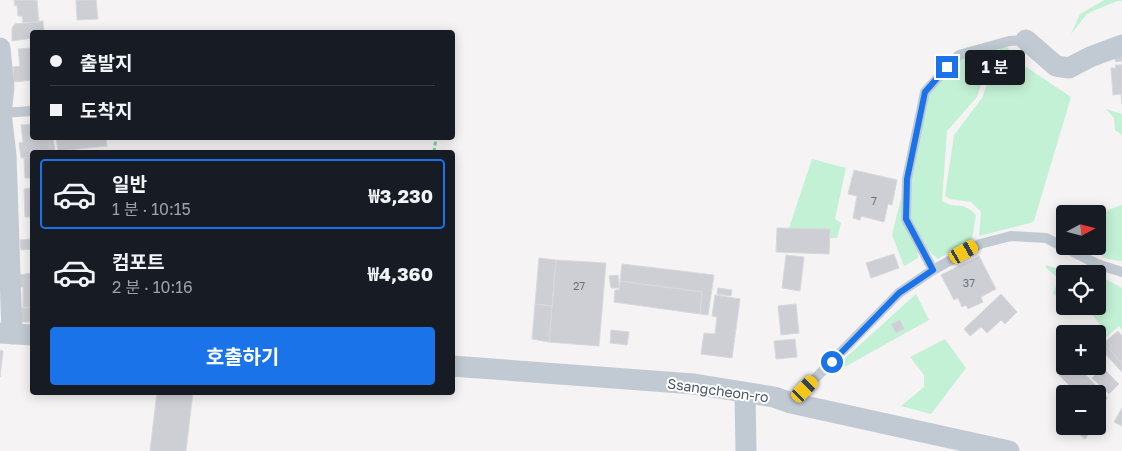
<!DOCTYPE html>
<html lang="ko">
<head>
<meta charset="utf-8">
<style>
	:root { --surface:#171b24; --page:#242831; --text:#f1f3f6; --muted:#9ea1a6; --line:#363941; --accent:#1a73e8 }
	body { margin:0; font-family:"Golos Text","Noto Sans KR",sans-serif; background:var(--page); color:var(--text); height:100vh; display:flex; flex-direction:column; font-size:19px; white-space:nowrap }
	* { box-sizing:border-box; margin:0 }
	p { font-size:16px; color:var(--muted) }
	.icon { flex:none; width:28px; height:28px; fill:none; stroke:currentColor; stroke-width:2; stroke-linecap:round; stroke-linejoin:round }
	.map { position:relative; flex:1; overflow:hidden }
	.panel { position:absolute; left:30px; top:150px; width:425px; height:245px; display:flex; flex-direction:column; background:var(--surface); border-radius:5px; box-shadow:0 2px 12px #0003 }
	.panel>* { flex:none }
	.hud { position:absolute; left:30px; top:30px; width:425px; height:110px; border-radius:5px; box-shadow:0 2px 12px #0003; display:grid; align-content:center; height:110px; padding:0 20px; background:var(--surface) }
	.needle { width:32px; rotate:83deg }
	.fabs { position:absolute; left:1056px; top:205px; display:grid; gap:10px }
	.fabs a { display:grid; place-items:center; width:50px; height:50px; border-radius:5px; background:var(--surface); box-shadow:0 2px 12px #0003; font-size:25px }
	.end { position:absolute; width:22px; height:22px; margin:-11px; border:6px solid #1a73e8; background:#fff; box-shadow:0 0 0 2px #fff }
	.from { border-radius:50% }
	.bubble { position:absolute; height:35px; border-radius:5px; background:var(--surface); box-shadow:0 2px 12px #0003; font-size:16px; font-weight:700; line-height:35px; text-align:center }
	.car { position:absolute; width:15px; height:30px; margin:-15px -8px; border-radius:6px; box-shadow:0 0 4px 1px #0007; background:linear-gradient(#f5c518 24%,#345 0 40%,#f5c518 0 76%,#345 0 86%,#f5c518 0) }
	.hud b { display:flex; align-items:center; gap:18px; height:48px; font-size:19px }
	.hud b+b { border-top:1px solid var(--line) }
	.hud i { width:12px; height:12px; background:var(--text) }
	ul { padding:9px 0 0; list-style:none }
	li { display:flex; align-items:center; gap:15px; height:70px; margin:0 10px 8px; padding:0 10px; border:2px solid transparent; border-radius:5px }
	li div { flex:1 }
	li b { display:block; font-size:19px }
	li em { font-style:normal; font-weight:700 }
	li.on { border-color:var(--accent) }
	li>.icon { width:45px; height:45px; stroke-width:1.5 }
	.action { display:flex; gap:10px; margin-top:auto; padding:10px 20px }
	.action a { flex:1; height:58px; border-radius:5px; background:var(--accent); color:#fff; font-size:20px; font-weight:700; line-height:58px; text-align:center }
	.map>svg:first-child { display:block }
	.green { fill:#c3f1d5 }
	.building { fill:#cdcfd5; stroke:#d7d9de }
	.lines { fill:none; stroke-linecap:round; stroke-linejoin:round }
	.path { stroke:#7ad0a6; stroke-width:3; stroke-dasharray:4 2.5; stroke-linecap:butt }
	.service { stroke:#c1cad2; stroke-width:10 }
	.minor { stroke:#c1cad2; stroke-width:21 }
	.route { stroke:#1a73e8; stroke-width:6 }
	.labels { text-anchor:middle; dominant-baseline:central; stroke-width:4; stroke-linejoin:round; paint-order:stroke }
	.number-label { font-size:11px; fill:#6b747e }
	.street-label { font-size:14px; fill:#4a5661; stroke:#fff }
</style>
</head>
<body>
<div class="map">
<svg width="1122" height="451" viewBox="0 0 1122 451">
	<rect width="100%" height="100%" fill="#f5f3f3"/>
	<!-- green -->
	<path class="green" d="M1104 0H1122V1H1118L1095 10 1087 14 1071 34 1080 14Z
		M1006 44 1009 50 994 55 988 62 977 97 947 131 942 201C956 210 962 200 976 215L972 239 938 259 925 247 910 217V182L927 92 962 56Z
		M1011 57 1071 97 1034 221 1030 223 979 236 981 212 971 202 950 199 945 196 954 135 982 98 997 58Z
		M1106 109 1122 114V135L1115 130 1114 118Z
		M812 159 846 168 835 219 841 223 837 238 785 240Z
		M901 198 904 224 917 248 918 258 904 266 892 235Z
		M1122 205V261L1107 259 1094 250 1095 246H1098V221L1108 210Z
		M1047 265 1072 274H1065V306H1077L1067 308 1053 293 1059 279 1045 267Z
		M1098 275 1122 288V330L1119 326 1102 341 1098 351 1105 361 1091 373 1085 370 1083 366H1098V339L1105 332 1086 306H1098Z
		M916 294 929 320 834 373 832 370Z
		M945 339 966 368 931 414 901 406 924 387V375L910 357Z"/>
	<!-- building -->
	<path class="building" d="M14 0H37L39 22 23 23 22 16H18L17 5 15 6Z
		M76 0H96L98 19 77 20Z
		M43 21 44 32H32V38L12 41V28L15 24Z
		M32 48V80L14 82 13 67 20 66 18 49Z
		M1122 48V61L1116 62 1112 52Z
		M1115 65H1122V104L1121 94 1113 95 1111 68H1116Z
		M32 124V138H49L51 152H32V157L21 158 19 143 23 142 21 125Z
		M49 138H53L55 152H51Z
		M56 138H106L107 146 58 151Z
		M32 157V178H25L24 158Z
		M854 170 897 180 892 205 888 204 884 222 861 216 860 220 853 218 857 196 848 194Z
		M32 188V217H25L24 189Z
		M777 228 830 229 829 254 776 252Z
		M31 239 32 249 21 250 20 240Z
		M894 254 899 268 871 278 866 263Z
		M786 255 804 257 800 291 782 288Z
		M979 256 996 289 981 297 983 302 968 309 966 305 962 307 958 298 954 300 941 275Z
		M539 258 556 260 552 306 535 304Z
		M556 260 606 263 599 346 549 342Z
		M622 264 714 275 708 315 700 314 702 292 620 281Z
		M32 273V307L23 308V287H19L18 275Z
		M618 275 619 288H611L609 276Z
		M620 281 702 292 700 314 614 302 615 290H619Z
		M718 288 732 290 731 296 717 294Z
		M1001 294 1017 312 1005 324 1001 320 987 333 981 327 970 336 964 329Z
		M715 295 740 299 732 358 701 354 704 333 715 334 717 317 712 316Z
		M535 304 552 306 549 342 532 339Z
		M796 304 799 333 781 335 778 306Z
		M32 307V322H21V308Z
		M900 320 904 329 896 333 891 324Z
		M611 330 629 332 627 345 610 343Z
		M1118 331 1122 336V364L1109 348 1112 346 1107 340Z
		M795 339 797 357 776 359 774 341Z
		M1107 340 1112 346 1109 348 1122 364V372L1099 347Z
		M0 350 3 351 0 377Z
		M1068 366H1077L1108 398 1098 409V394H1078L1059 375Z
		M1103 368 1119 384 1109 394 1092 378Z
		M157 392H193L186 451H150Z
		M1122 408V426L1114 422Z
		M1068 426H1094L1085 439Z"/>
	<g class="lines">
		<!-- path -->
		<path class="path" d="M434 152 436 138"/>
		<!-- service -->
		<path class="service" d="M1 113 32 111
			M933 270 906 219 907 179 925 92 959 55 1009 41 1026 40
			M791 403 899 293 933 270 980 244 1011 236 1046 238 1097 264 1122 272"/>
		<!-- minor -->
		<path class="minor" d="M1026 40 1056 66 1069 68 1090 57 1122 45
			M0 48 4 88 1 113 6 155 12 334
			M0 333 32 335
			M452 366 694 384 774 397 791 403 1009 451
			M745 393 746 451"/>
	</g>
	<g class="lines">
		<!-- route -->
		<path class="route" d="M832 362 899 293 933 270 906 219 907 179 925 92 947 67"/>
	</g>
	<g class="labels">
		<!-- number labels -->
		<g class="number-label">
			<text x="874" y="200">7</text>
			<text x="969" y="282">37</text>
			<text x="579" y="285">27</text>
		</g>
		<!-- street labels -->
		<g class="street-label">
			<text transform="translate(718 390) rotate(8)">Ssangcheon-ro</text>
		</g>
	</g>
</svg>
<div class="fabs">
<a><svg class="needle" viewBox="-14 -14 28 28"><path d="M0-13l5 13h-10z" fill="#e53935"/><path d="M0 13l5-13h-10z" fill="#9ea1a6"/></svg></a>
<a><svg class="icon" aria-label="locate" viewBox="0 0 24 24"><circle cx="12" cy="12" r="6"/><path d="M12 2v4M12 18v4M2 12h4M18 12h4"/></svg></a>
<a>+</a>
<a>−</a>
</div>
<i class="end from" style="left:832px;top:362px"></i>
<i class="end" style="left:947px;top:67px"></i>
<div class="bubble" style="left:965px;top:50px;width:60px">1 분</div>
<i class="car" style="left:964px;top:252px;rotate:60deg"></i>
<i class="car" style="left:805px;top:389px;rotate:44deg"></i>
<div class="hud">
<b><i class="from"></i>출발지</b>
<b><i></i>도착지</b>
</div>
<section class="panel">
<ul>
<li class="on"><svg class="icon" aria-label="car" viewBox="0 0 24 24"><path d="M5 17H2v-5l4-1 3-4h7l3 4 3 1v5h-3M9 17h6M6 11h13"/><circle cx="7" cy="17" r="2"/><circle cx="17" cy="17" r="2"/></svg><div><b>일반</b><p>1 분 · 10:15</p></div><em>₩3,230</em></li>
<li><svg class="icon" aria-label="car" viewBox="0 0 24 24"><path d="M5 17H2v-5l4-1 3-4h7l3 4 3 1v5h-3M9 17h6M6 11h13"/><circle cx="7" cy="17" r="2"/><circle cx="17" cy="17" r="2"/></svg><div><b>컴포트</b><p>2 분 · 10:16</p></div><em>₩4,360</em></li>
</ul>
<div class="action"><a>호출하기</a></div>
</section>
</div>
</body>
</html>
